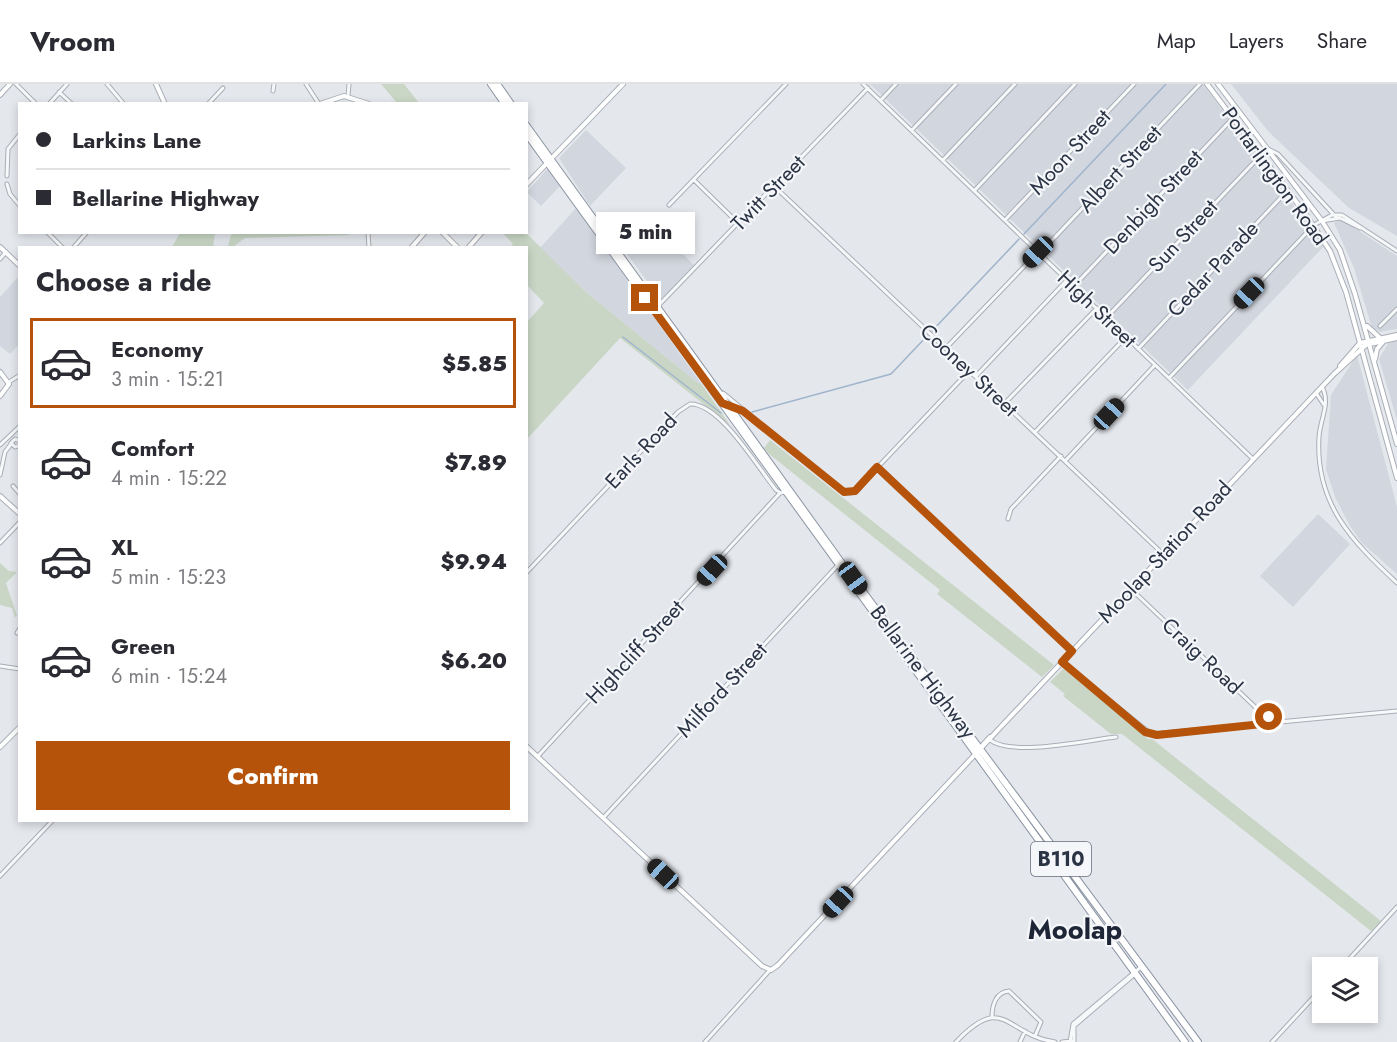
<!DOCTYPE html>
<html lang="en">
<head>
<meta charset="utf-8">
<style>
	:root { --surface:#fff; --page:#f7f7f7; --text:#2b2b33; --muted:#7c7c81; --line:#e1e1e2; --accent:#b45309 }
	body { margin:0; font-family:Jost,sans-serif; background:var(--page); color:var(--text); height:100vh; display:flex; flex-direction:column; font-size:22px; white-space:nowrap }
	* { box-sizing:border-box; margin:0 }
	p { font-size:20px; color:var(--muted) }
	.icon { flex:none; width:33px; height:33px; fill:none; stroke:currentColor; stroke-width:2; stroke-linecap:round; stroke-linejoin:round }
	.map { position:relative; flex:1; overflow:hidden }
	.drawer { position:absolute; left:18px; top:162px; width:510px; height:576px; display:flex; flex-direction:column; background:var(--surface); border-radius:0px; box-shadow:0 3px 9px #0003 }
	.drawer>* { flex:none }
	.top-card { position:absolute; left:18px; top:18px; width:510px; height:132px; border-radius:0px; box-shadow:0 3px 9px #0003; display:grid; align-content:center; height:132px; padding:0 18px; background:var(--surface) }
	.fabs { position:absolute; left:1312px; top:873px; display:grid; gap:12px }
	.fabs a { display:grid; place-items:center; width:66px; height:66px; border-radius:0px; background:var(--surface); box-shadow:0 3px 9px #0003; font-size:30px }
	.end { position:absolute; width:27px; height:27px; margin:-14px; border:8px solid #b45309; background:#fff; box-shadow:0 0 0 3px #fff }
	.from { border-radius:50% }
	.bubble { position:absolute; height:42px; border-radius:0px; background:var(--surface); box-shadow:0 3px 9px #0003; font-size:20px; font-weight:800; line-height:42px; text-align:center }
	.car { position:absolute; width:18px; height:36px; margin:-18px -9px; border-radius:8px; box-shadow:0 0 4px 2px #0007; background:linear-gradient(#222 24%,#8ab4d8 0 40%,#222 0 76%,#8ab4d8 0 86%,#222 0) }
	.top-card b { display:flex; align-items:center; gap:21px; height:57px; font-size:22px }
	.top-card b+b { border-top:2px solid var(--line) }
	.top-card i { width:15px; height:15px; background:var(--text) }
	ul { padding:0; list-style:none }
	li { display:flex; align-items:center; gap:18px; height:90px; margin:0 12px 9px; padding:0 6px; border:3px solid transparent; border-radius:0px }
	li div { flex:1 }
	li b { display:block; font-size:22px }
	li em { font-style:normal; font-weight:800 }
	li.selected { border-color:var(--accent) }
	li>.icon { width:54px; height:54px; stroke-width:1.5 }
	h2 { padding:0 18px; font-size:27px; line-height:72px }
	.primary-button { display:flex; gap:12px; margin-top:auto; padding:12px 18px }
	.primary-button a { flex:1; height:69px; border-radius:0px; background:var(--accent); color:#fff; font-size:24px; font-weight:800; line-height:69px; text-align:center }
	header { display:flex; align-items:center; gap:36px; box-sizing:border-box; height:84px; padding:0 30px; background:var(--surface); border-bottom:2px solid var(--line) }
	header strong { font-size:28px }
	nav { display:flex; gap:33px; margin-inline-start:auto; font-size:21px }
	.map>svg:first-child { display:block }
	.built { fill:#d2d6de }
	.green { fill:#c9d6c5 }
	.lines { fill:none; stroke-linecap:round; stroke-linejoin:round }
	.stream { stroke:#9fb4cc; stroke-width:1.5 }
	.street-casing { stroke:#a9aeb7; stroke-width:5 }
	.secondary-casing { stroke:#a9aeb7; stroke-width:6 }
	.highway-casing { stroke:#8b94a3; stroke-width:8 }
	.street { stroke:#f7f8fa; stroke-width:3 }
	.secondary { stroke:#fff; stroke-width:4 }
	.highway { stroke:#fff; stroke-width:6 }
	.route { stroke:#b45309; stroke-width:8 }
	.labels { text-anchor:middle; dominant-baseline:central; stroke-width:4.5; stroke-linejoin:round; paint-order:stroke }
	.shield { fill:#f4f6f9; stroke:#676e7b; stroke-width:1.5 }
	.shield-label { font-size:20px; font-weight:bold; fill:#2b3445 }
	.street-label { font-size:21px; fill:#2b3445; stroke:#f4f6f9 }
	.district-label { font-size:27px; font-weight:bold; fill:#1d2536; stroke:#f4f6f9 }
</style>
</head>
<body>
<header>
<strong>Vroom</strong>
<nav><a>Map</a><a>Layers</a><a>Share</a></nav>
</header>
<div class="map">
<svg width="1397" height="958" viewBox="0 0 1397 958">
	<rect width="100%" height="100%" fill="#e4e7ec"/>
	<!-- built -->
	<path class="built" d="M870 0H1203L1324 162 1188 306Z
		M1231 0H1397V152L1349 124 1268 47Z
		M586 46 626 84 590 122 559 74Z
		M547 85 561 101 541 122 527 108Z
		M576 124 700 298 699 300 587 209 540 164Z
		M615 128 630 149 649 138 694 181 661 216 604 139Z
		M1341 135 1397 172V245L1380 248 1372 244 1354 184 1334 139Z
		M19 192V260L10 270 0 262V213Z
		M1397 255V336L1379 275 1390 256Z
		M1357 271 1397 423V490L1362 459 1350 442 1335 413 1326 385 1331 311Z
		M1318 430 1350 460 1293 523 1260 492Z"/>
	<!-- green -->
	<path class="green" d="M381 0H404L419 19H397Z
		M237 148H352V149L348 151 245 154 233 163 228 162 231 151Z
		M180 149H215L213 163H172Z
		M503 149H526L587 209 699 300 700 298 730 341 620 254 527 355V238L544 219 527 201 526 164 510 163 513 160Z
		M770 356 1054 581 1042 593 937 510 940 506 769 370 764 364Z
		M0 479 9 487 17 488 6 499 17 532 15 533 12 524 0 521Z
		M1064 584 1148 655H1152L1381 837 1371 847 1122 650H1111L1063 612 1065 610 1050 598Z"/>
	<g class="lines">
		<!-- stream -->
		<path class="stream" d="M1024 150 1166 0
			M932 247 1019 155
			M623 253 721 329
			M752 328 891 290 927 252"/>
		<defs>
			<path id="street" d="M16 0 36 20
				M107 0 123 19
				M306 0 319 20
				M863 0 1253 375
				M273 7 274 0
				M59 8 72 20
				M348 12 349 0
				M881 16 896 0
				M49 20 67 0
				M208 20 223 4
				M912 46 956 0
				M1268 65 1278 70 1336 133
				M943 76 1015 0
				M7 92 8 65 20 50
				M694 96 739 140
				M7 100 10 110 20 122
				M774 102 1163 470
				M974 107 1075 0
				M669 121 786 0
				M1005 136 1134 0
				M1322 137 1340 134 1360 144
				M47 148 63 164
				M368 148 369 164
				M73 164 87 148
				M1040 169 1200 0
				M0 175 6 168
				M1074 202 1233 34
				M657 223 868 4
				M1106 234 1261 71
				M1380 242 1397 225
				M946 264 1038 168
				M1138 265 1287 107
				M976 292 1067 196
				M1169 294 1314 141 1332 131H1342L1397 167
				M9 298 20 291
				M1322 303C1331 319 1320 335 1319 353 1315 420 1352 457 1397 499
				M723 309 841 406 850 409 857 405 970 286
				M1316 309 1324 321
				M1005 319 1097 224
				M1035 348 1126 253
				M20 357 15 355 11 359 15 363 20 361
				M0 361 20 342
				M1066 376 1155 281
				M877 383 1072 567
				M0 391 5 368 11 360
				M13 402 20 410
				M1008 435 1011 425 1061 372
				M0 459 20 438
				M526 489 678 328 690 320C720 319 758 384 776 406L781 409 787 407
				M1131 505 1272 639
				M17 549 20 544
				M1062 578 1151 650 1397 627
				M0 582 20 585
				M990 656C1012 673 1088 656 1116 653
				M538 672 780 409
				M604 733 838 481
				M0 792 53 736
				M1341 884 1397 823
				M992 933C992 921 996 908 1009 907L1041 938 1035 952
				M705 958 770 886
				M956 958C1005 907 1005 951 1055 958
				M1020 958 1025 947
				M1062 958 1072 957
				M1070 958 1073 940 1141 883
				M1074 958V942L1136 889
				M1272 958 1323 903"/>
			<path id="secondary" d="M156 0 165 20
				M1207 0 1304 128 1330 167 1346 208 1397 394
				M1218 0 1322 137 1340 166 1355 210 1397 360
				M0 11 10 0
				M320 20 344 12 369 20
				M526 101 623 0
				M442 148 458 164
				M0 163 20 182
				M411 164 425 148
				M468 164 482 148
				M1367 242 1379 253
				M1375 275 1377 265 1383 258
				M1340 282 1360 259 1397 251
				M0 288 9 300 0 312
				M0 412 20 430
				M996 648 1334 290 1366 261 1397 254
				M526 662 762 882 771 886 778 881 997 647
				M0 663 20 643
				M979 665 990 653"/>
			<path id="highway" d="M491 0 505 20
				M497 0 511 20
				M526 41 841 478 1198 958
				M526 49 1185 958"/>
		</defs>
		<!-- street casing -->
		<use href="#street" class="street-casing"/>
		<!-- secondary casing -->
		<use href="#secondary" class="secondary-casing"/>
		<!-- highway casing -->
		<use href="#highway" class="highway-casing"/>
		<!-- street -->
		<use href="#street" class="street"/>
		<!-- secondary -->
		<use href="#secondary" class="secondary"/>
		<!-- highway -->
		<use href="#highway" class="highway"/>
	</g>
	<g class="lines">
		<!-- route -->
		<path class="route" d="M645 214 722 319 743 327 844 408 855 407 877 383 1072 567 1062 578 1145 648 1157 651 1272 639 1269 633"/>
	</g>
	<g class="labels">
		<!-- shield labels -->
		<rect class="shield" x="1031" y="758" width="60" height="34" rx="4.5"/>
		<g class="shield-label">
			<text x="1061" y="775">B110</text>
		</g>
		<!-- street labels -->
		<g class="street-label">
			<text transform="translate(1070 68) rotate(-47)">Moon Street</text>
			<text transform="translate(1120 85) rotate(-47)">Albert Street</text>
			<text transform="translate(1275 92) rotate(54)">Portarlington Road</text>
			<text transform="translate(768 109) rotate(-46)">Twitt Street</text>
			<text transform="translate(1153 118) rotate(-47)">Denbigh Street</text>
			<text transform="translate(1183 152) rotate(-47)">Sun Street</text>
			<text transform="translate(1213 185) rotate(-47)">Cedar Parade</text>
			<text transform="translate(1097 225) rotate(44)">High Street</text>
			<text transform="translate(969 286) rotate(43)">Cooney Street</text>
			<text transform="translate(641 367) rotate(-47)">Earls Road</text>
			<text transform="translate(1165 468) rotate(-47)">Moolap Station Road</text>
			<text transform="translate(635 568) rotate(-47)">Highcliff Street</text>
			<text transform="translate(1202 572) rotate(43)">Craig Road</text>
			<text transform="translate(923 588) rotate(53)">Bellarine Highway</text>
			<text transform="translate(722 606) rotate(-47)">Milford Street</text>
		</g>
		<!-- district labels -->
		<g class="district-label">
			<text x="1075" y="845">Moolap</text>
		</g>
	</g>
</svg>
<div class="fabs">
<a><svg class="icon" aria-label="layers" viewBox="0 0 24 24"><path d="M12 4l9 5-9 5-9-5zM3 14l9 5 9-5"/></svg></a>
</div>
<i class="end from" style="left:1269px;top:633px"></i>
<i class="end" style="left:645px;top:214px"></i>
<div class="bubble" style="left:596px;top:128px;width:99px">5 min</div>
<i class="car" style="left:1038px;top:168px;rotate:224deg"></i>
<i class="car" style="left:1249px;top:209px;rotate:224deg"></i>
<i class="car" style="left:1109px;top:330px;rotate:43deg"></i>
<i class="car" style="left:712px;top:486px;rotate:223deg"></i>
<i class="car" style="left:853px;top:494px;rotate:144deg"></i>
<i class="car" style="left:663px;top:790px;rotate:313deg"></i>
<i class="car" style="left:838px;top:818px;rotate:223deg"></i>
<div class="top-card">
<b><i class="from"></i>Larkins Lane</b>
<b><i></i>Bellarine Highway</b>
</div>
<section class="drawer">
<h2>Choose a ride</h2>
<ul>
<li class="selected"><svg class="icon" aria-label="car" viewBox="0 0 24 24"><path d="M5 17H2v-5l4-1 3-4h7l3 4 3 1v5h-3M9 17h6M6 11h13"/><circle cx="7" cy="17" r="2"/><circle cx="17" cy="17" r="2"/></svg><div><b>Economy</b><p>3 min · 15:21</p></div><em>$5.85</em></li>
<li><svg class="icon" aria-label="car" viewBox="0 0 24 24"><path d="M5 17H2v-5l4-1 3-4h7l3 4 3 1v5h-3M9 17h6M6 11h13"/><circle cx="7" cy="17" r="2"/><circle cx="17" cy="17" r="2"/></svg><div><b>Comfort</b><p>4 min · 15:22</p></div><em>$7.89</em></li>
<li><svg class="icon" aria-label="car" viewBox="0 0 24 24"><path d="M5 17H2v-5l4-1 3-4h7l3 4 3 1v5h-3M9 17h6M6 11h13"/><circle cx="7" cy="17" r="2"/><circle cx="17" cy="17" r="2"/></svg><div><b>XL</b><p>5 min · 15:23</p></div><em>$9.94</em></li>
<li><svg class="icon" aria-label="car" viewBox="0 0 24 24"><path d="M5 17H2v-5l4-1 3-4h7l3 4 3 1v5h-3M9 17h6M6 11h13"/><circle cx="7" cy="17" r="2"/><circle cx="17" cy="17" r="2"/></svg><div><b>Green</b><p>6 min · 15:24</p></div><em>$6.20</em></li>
</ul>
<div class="primary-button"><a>Confirm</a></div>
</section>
</div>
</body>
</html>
